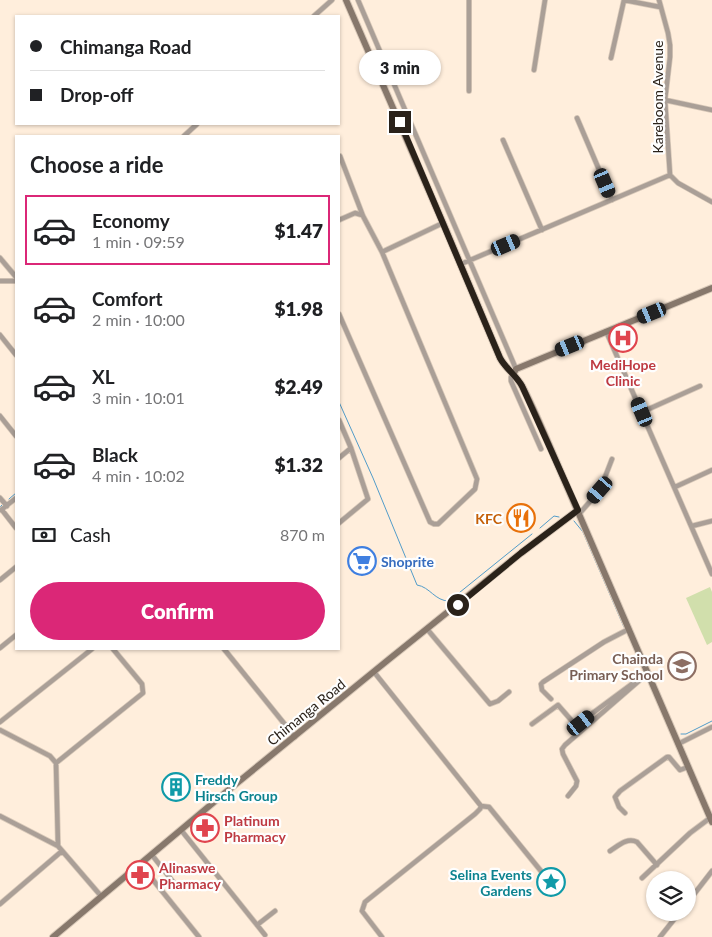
<!DOCTYPE html>
<html lang="en">
<head>
<meta charset="utf-8">
<style>
	:root { --surface:#fff; --page:#f2f2f2; --text:#202124; --muted:#757577; --line:#e0e0e0; --accent:#db2777 }
	body { margin:0; font-family:Lato,sans-serif; background:var(--page); color:var(--text); height:100vh; display:flex; flex-direction:column; font-size:19px; white-space:nowrap }
	* { box-sizing:border-box; margin:0 }
	p { font-size:16px; color:var(--muted) }
	.icon { flex:none; width:28px; height:28px; fill:none; stroke:currentColor; stroke-width:2; stroke-linecap:round; stroke-linejoin:round }
	.map { position:relative; flex:1; overflow:hidden }
	.side { position:absolute; left:15px; top:135px; width:325px; height:515px; display:flex; flex-direction:column; background:var(--surface); border-radius:0px; box-shadow:0 1px 4px #0004 }
	.side>* { flex:none }
	.hud { position:absolute; left:15px; top:15px; width:325px; height:110px; border-radius:0px; box-shadow:0 1px 4px #0004; display:grid; align-content:center; height:110px; padding:0 15px; background:var(--surface) }
	.controls { position:absolute; left:646px; top:871px; display:grid; gap:10px }
	.controls a { display:grid; place-items:center; width:50px; height:50px; border-radius:50%; background:var(--surface); box-shadow:0 1px 4px #0004; font-size:25px }
	.end { position:absolute; width:22px; height:22px; margin:-11px; border:6px solid #2a221a; background:#fff; box-shadow:0 0 0 2px #fff }
	.from { border-radius:50% }
	.bubble { position:absolute; height:35px; border-radius:18px; background:var(--surface); box-shadow:0 1px 4px #0004; font-size:16px; font-weight:800; line-height:35px; text-align:center }
	.car { position:absolute; width:15px; height:30px; margin:-15px -8px; border-radius:6px; box-shadow:0 0 4px 1px #0007; background:linear-gradient(#222 24%,#8ab4d8 0 40%,#222 0 76%,#8ab4d8 0 86%,#222 0) }
	.hud b { display:flex; align-items:center; gap:18px; height:48px; font-size:19px }
	.hud b+b { border-top:1px solid var(--line) }
	.hud i { width:12px; height:12px; background:var(--text) }
	ul { padding:0; list-style:none }
	li { display:flex; align-items:center; gap:15px; height:70px; margin:0 10px 8px; padding:0 5px; border:2px solid transparent; border-radius:0px }
	li div { flex:1 }
	li b { display:block; font-size:19px }
	li em { font-style:normal; font-weight:800 }
	li.selected { border-color:var(--accent) }
	li>.icon { width:45px; height:45px; stroke-width:1.5 }
	h2 { padding:0 15px; font-size:22px; line-height:60px }
	.pay { display:flex; align-items:center; gap:12px; height:55px; padding:0 15px; font-size:19px }
	.pay p { margin-inline-start:auto }
	.primary-button { display:flex; gap:10px; margin-top:auto; padding:10px 15px }
	.primary-button a { flex:1; height:58px; border-radius:30px; background:var(--accent); color:#fff; font-size:20px; font-weight:800; line-height:58px; text-align:center }
	.map>svg:first-child { display:block }
	.green { fill:#d1dfac }
	.lines { fill:none; stroke-linecap:round; stroke-linejoin:round }
	.stream { stroke:#529cc9; stroke-width:1 }
	.street-casing { stroke:#d9c9b9; stroke-width:6 }
	.secondary-casing { stroke:#d9c9b9; stroke-width:8 }
	.street { stroke:#aa9f97; stroke-width:4.5 }
	.secondary { stroke:#87786c; stroke-width:6 }
	.route { stroke:#2a221a; stroke-width:6 }
	.labels { text-anchor:middle; dominant-baseline:central; stroke-width:4.5; stroke-linejoin:round; paint-order:stroke }
	.street-label { font-size:14px; fill:#2a221a; stroke:#fefefe }
	.health-label { font-size:14px; font-weight:bold; fill:#be3a42; stroke:#fefefe; text-anchor:start }
	.food-label { font-size:14px; font-weight:bold; fill:#c56008; stroke:#fefefe; text-anchor:end }
	.shop-label { font-size:14px; font-weight:bold; fill:#366cbe; stroke:#fefefe; text-anchor:start }
	.education-label { font-size:14px; font-weight:bold; fill:#785e54; stroke:#fefefe; text-anchor:end }
	.culture-label { font-size:14px; font-weight:bold; fill:#0d838f; stroke:#fefefe; text-anchor:start }
</style>
</head>
<body>
<div class="map">
<svg width="712" height="937" viewBox="0 0 712 937">
	<rect width="100%" height="100%" fill="#ffeedc"/>
	<!-- green -->
	<path class="green" d="M710 587 712 592V642L707 645 686 598Z"/>
	<g class="lines">
		<!-- stream -->
		<path class="stream" d="M339 402 373 478 417 585C430 587 435 601 449 601L532 534
			M9 499 16 493
			M0 507 2 505
			M574 521 583 532 624 627
			M540 528 554 516 559 517
			M681 734H686L712 721"/>
		<defs>
			<path id="street" d="M358 0 516 369
				M469 0V91
				M624 0 660 7
				M659 0 668 33 670 45V57L665 100 670 175 678 183 712 202
				M314 16 332 0
				M611 58 624 0
				M534 70 545 0
				M665 100 712 110
				M577 118 612 200
				M184 136 197 124
				M503 140 542 230
				M339 220 355 213 362 215
				M382 252 443 223
				M0 258 16 277
				M461 264 670 175
				M0 281H16
				M339 314 430 522 434 524H438L475 489 477 479 382 252 363 216 340 156
				M606 331 712 574
				M0 335 16 355
				M514 373 511 377V381L541 449
				M642 412 700 386
				M0 416 16 436
				M339 420 351 448 368 499 339 523
				M339 458 351 448
				M675 487 712 470
				M0 498 7 506
				M1 510 16 498
				M2 510 16 528
				M580 513 600 490 612 459
				M692 526 712 521
				M0 580 16 567
				M427 629 490 704 498 701 509 692
				M0 648 16 635
				M224 649 295 737
				M374 672 481 806 480 809 475 814 365 902 362 911 382 937
				M551 699 542 690 541 684 543 682 604 642 629 629
				M0 722 92 649
				M532 724 558 705 572 721 578 724 636 681
				M0 730 50 756 56 763
				M678 744 712 727
				M56 763 143 693 142 684 113 649
				M56 763 58 846 101 896
				M568 796 576 786 577 781 563 754 562 749 565 745 648 673
				M481 806 489 807 545 876
				M625 813 619 807 615 797 620 791 667 757H669L680 770 688 767
				M0 816 58 846
				M181 830 265 935
				M610 851C618 846 627 837 637 842L657 865
				M152 855 174 883
				M141 865 199 937
				M642 878 690 833 710 818
				M688 902 712 871
				M0 904 62 851
				M257 925 275 911
				M660 937 680 912"/>
			<path id="secondary" d="M346 0 443 223 500 358C506 369 516 375 522 386 531 403 539 422 547 440L712 822
				M514 373 516 369 712 288
				M53 937 226 792 388 660 521 553 578 510"/>
		</defs>
		<!-- street casing -->
		<use href="#street" class="street-casing"/>
		<!-- secondary casing -->
		<use href="#secondary" class="secondary-casing"/>
		<!-- street -->
		<use href="#street" class="street"/>
		<!-- secondary -->
		<use href="#secondary" class="secondary"/>
	</g>
	<g class="lines">
		<!-- route -->
		<path class="route" d="M400 122 500 358C506 369 516 375 522 386L578 510 521 553 458 605"/>
	</g>
	<!-- icons -->
	<defs>
		<symbol id="hospital-ring" viewBox="-11 -11 22 22"><circle r="9.5" fill="#fefefe" stroke="#e0444e" stroke-width="1.5"/><path d="M-5-5h3v3.5h4V-5h3V5h-3V1.5h-4V5h-3Z" fill="#e0444e"/></symbol>
		<symbol id="restaurant-ring" viewBox="-11 -11 22 22"><circle r="9.5" fill="#fefefe" stroke="#e8710a" stroke-width="1.5"/><path d="M-5-6h1v4h1v-4h1v4h1v-4h1v5L-1.5 .5V6h-2V.5L-5-1ZM5-6V6H3V1.5H1.5Q1.5-4 5-6Z" fill="#e8710a"/></symbol>
		<symbol id="supermarket-ring" viewBox="-11 -11 22 22"><circle r="9.5" fill="#fefefe" stroke="#3f7fe0" stroke-width="1.5"/><path d="M-6-5.5h2.5l.6 2H6L4.5 2H-2.5L-4.4-4H-6ZM-1.5 3.2a1.3 1.3 0 1 0 .1 0ZM3 3.2a1.3 1.3 0 1 0 .1 0Z" fill="#3f7fe0"/></symbol>
		<symbol id="school-ring" viewBox="-11 -11 22 22"><circle r="9.5" fill="#fefefe" stroke="#8d6e63" stroke-width="1.5"/><path d="M0-5L7-2L0 1L-7-2ZM-4 1L0 2.5L4 1V4Q0 6-4 4Z" fill="#8d6e63"/></symbol>
		<symbol id="building-ring" viewBox="-11 -11 22 22"><circle r="9.5" fill="#fefefe" stroke="#0f9aa8" stroke-width="1.5"/><path d="M-4-6H4V6H1V3H-1V6H-4ZM-2.5-4.3h1.7v1.8h-1.7ZM.8-4.3h1.7v1.8H.8ZM-2.5-1h1.7V.8h-1.7ZM.8-1h1.7V.8H.8Z" fill="#0f9aa8"/></symbol>
		<symbol id="pharmacy-ring" viewBox="-11 -11 22 22"><circle r="9.5" fill="#fefefe" stroke="#e0444e" stroke-width="1.5"/><path d="M-2-6h4v4h4v4h-4v4h-4v-4h-4v-4h4Z" fill="#e0444e"/></symbol>
		<symbol id="sight-ring" viewBox="-11 -11 22 22"><circle r="9.5" fill="#fefefe" stroke="#0f9aa8" stroke-width="1.5"/><path d="M0-6L1.8-2.2L6-1.7L2.9 1.2L3.7 5.4L0 3.3L-3.7 5.4L-2.9 1.2L-6-1.7L-1.8-2.2Z" fill="#0f9aa8"/></symbol>
	</defs>
	<g fill-rule="evenodd">
		<use href="#hospital-ring" x="607" y="322" width="32" height="32"/>
		<use href="#restaurant-ring" x="505" y="502" width="32" height="32"/>
		<use href="#supermarket-ring" x="346" y="545" width="32" height="32"/>
		<use href="#school-ring" x="666" y="650" width="32" height="32"/>
		<use href="#building-ring" x="160" y="771" width="32" height="32"/>
		<use href="#pharmacy-ring" x="189" y="812" width="32" height="32"/>
		<use href="#pharmacy-ring" x="124" y="859" width="32" height="32"/>
		<use href="#sight-ring" x="535" y="866" width="32" height="32"/>
	</g>
	<g class="labels">
		<!-- street labels -->
		<g class="street-label">
			<text transform="translate(657 97) rotate(-90)">Kareboom Avenue</text>
			<text transform="translate(306 712) rotate(-39)">Chimanga Road</text>
		</g>
		<!-- health labels -->
		<g class="health-label">
			<text x="623" y="364" text-anchor="middle">MediHope<tspan x="623" dy="16">Clinic</tspan></text>
			<text x="224" y="820">Platinum<tspan x="224" dy="16">Pharmacy</tspan></text>
			<text x="159" y="867">Alinaswe<tspan x="159" dy="16">Pharmacy</tspan></text>
		</g>
		<!-- food labels -->
		<g class="food-label">
			<text x="502" y="518">KFC</text>
		</g>
		<!-- shop labels -->
		<g class="shop-label">
			<text x="381" y="561">Shoprite</text>
		</g>
		<!-- education labels -->
		<g class="education-label">
			<text x="663" y="658">Chainda<tspan x="663" dy="16">Primary School</tspan></text>
		</g>
		<!-- culture labels -->
		<g class="culture-label">
			<text x="195" y="779">Freddy<tspan x="195" dy="16">Hirsch Group</tspan></text>
			<text x="532" y="874" text-anchor="end">Selina Events<tspan x="532" dy="16">Gardens</tspan></text>
		</g>
	</g>
</svg>
<div class="controls">
<a><svg class="icon" aria-label="layers" viewBox="0 0 24 24"><path d="M12 4l9 5-9 5-9-5zM3 14l9 5 9-5"/></svg></a>
</div>
<i class="end from" style="left:458px;top:605px"></i>
<i class="end" style="left:400px;top:122px"></i>
<div class="bubble" style="left:359px;top:50px;width:82px">3 min</div>
<i class="car" style="left:605px;top:183px;rotate:157deg"></i>
<i class="car" style="left:506px;top:245px;rotate:67deg"></i>
<i class="car" style="left:652px;top:313px;rotate:248deg"></i>
<i class="car" style="left:570px;top:346px;rotate:248deg"></i>
<i class="car" style="left:642px;top:412px;rotate:337deg"></i>
<i class="car" style="left:600px;top:490px;rotate:221deg"></i>
<i class="car" style="left:581px;top:723px;rotate:52deg"></i>
<div class="hud">
<b><i class="from"></i>Chimanga Road</b>
<b><i></i>Drop-off</b>
</div>
<section class="side">
<h2>Choose a ride</h2>
<ul>
<li class="selected"><svg class="icon" aria-label="car" viewBox="0 0 24 24"><path d="M5 17H2v-5l4-1 3-4h7l3 4 3 1v5h-3M9 17h6M6 11h13"/><circle cx="7" cy="17" r="2"/><circle cx="17" cy="17" r="2"/></svg><div><b>Economy</b><p>1 min · 09:59</p></div><em>$1.47</em></li>
<li><svg class="icon" aria-label="car" viewBox="0 0 24 24"><path d="M5 17H2v-5l4-1 3-4h7l3 4 3 1v5h-3M9 17h6M6 11h13"/><circle cx="7" cy="17" r="2"/><circle cx="17" cy="17" r="2"/></svg><div><b>Comfort</b><p>2 min · 10:00</p></div><em>$1.98</em></li>
<li><svg class="icon" aria-label="car" viewBox="0 0 24 24"><path d="M5 17H2v-5l4-1 3-4h7l3 4 3 1v5h-3M9 17h6M6 11h13"/><circle cx="7" cy="17" r="2"/><circle cx="17" cy="17" r="2"/></svg><div><b>XL</b><p>3 min · 10:01</p></div><em>$2.49</em></li>
<li><svg class="icon" aria-label="car" viewBox="0 0 24 24"><path d="M5 17H2v-5l4-1 3-4h7l3 4 3 1v5h-3M9 17h6M6 11h13"/><circle cx="7" cy="17" r="2"/><circle cx="17" cy="17" r="2"/></svg><div><b>Black</b><p>4 min · 10:02</p></div><em>$1.32</em></li>
</ul>
<div class="pay"><svg class="icon" aria-label="cash" viewBox="0 0 24 24"><path d="M3 7h18v10H3z"/><circle cx="12" cy="12" r="2"/></svg>Cash<p>870 m</p></div>
<div class="primary-button"><a>Confirm</a></div>
</section>
</div>
</body>
</html>
